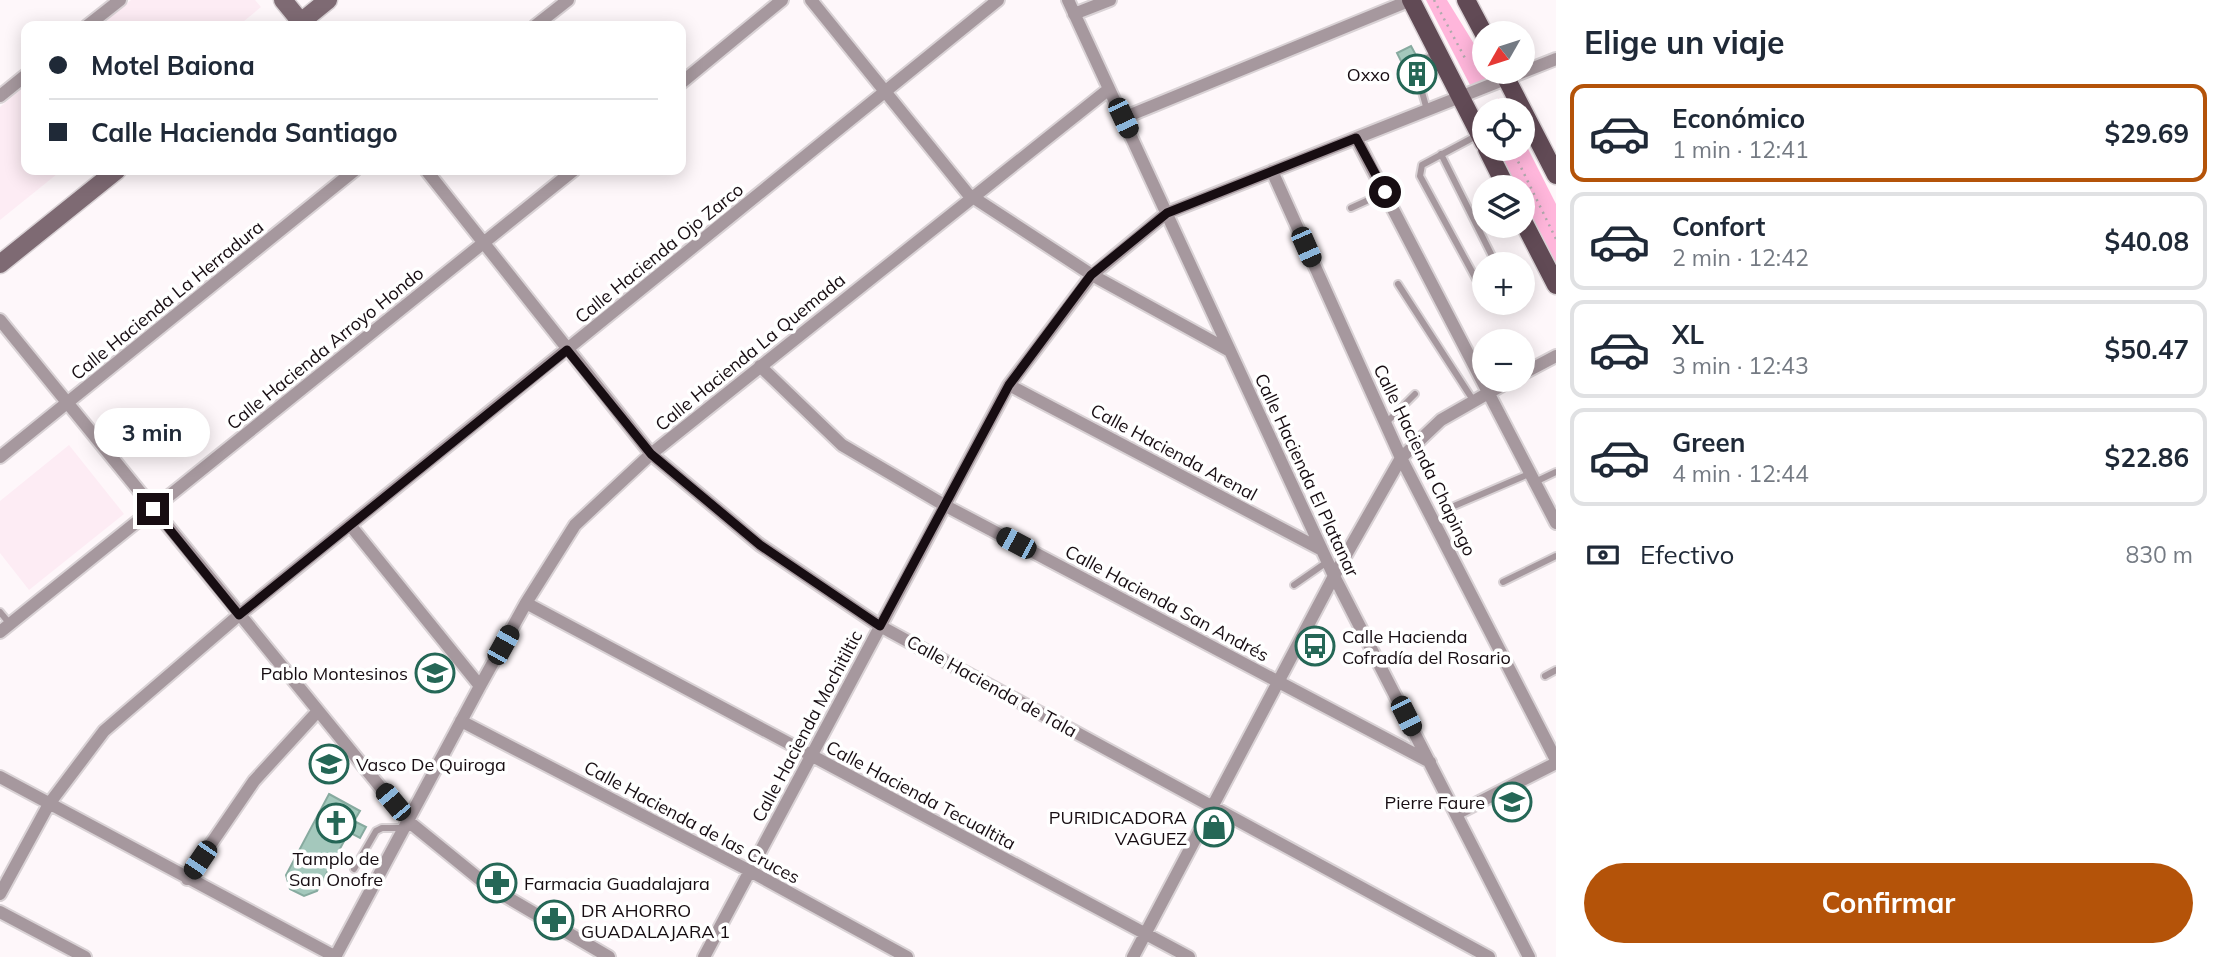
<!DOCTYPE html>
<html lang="es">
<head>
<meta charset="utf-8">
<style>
	:root { --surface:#fff; --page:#f6f6f7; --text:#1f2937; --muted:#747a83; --line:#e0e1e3; --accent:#b45309 }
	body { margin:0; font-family:Mulish,sans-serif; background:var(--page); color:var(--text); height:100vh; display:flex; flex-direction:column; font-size:26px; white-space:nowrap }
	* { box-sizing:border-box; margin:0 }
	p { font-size:23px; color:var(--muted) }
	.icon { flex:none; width:38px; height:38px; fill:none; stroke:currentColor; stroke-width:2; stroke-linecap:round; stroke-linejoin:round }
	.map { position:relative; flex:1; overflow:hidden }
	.sheet { display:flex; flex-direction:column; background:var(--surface); width:665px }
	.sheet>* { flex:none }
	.top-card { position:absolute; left:21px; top:21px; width:665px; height:154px; border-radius:14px; box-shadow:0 4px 18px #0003; display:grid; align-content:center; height:154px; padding:0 28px; background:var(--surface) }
	.needle { width:46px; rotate:231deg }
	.buttons { position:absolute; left:1472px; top:21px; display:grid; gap:14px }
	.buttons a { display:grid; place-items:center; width:63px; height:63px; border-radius:50%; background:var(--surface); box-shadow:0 4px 18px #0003; font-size:35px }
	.end { position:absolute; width:32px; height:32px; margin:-16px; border:9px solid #170d12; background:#fff; box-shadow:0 0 0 4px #fff }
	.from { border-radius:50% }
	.bubble { position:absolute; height:49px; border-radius:24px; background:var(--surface); box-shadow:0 4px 18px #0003; font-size:23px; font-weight:700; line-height:49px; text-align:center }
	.car { position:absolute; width:21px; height:42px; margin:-21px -10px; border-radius:9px; box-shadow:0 0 5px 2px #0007; background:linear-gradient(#222 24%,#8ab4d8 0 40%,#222 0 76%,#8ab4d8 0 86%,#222 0) }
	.top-card b { display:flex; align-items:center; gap:24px; height:66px; font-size:26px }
	.top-card b+b { border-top:2px solid var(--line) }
	.top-card i { width:18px; height:18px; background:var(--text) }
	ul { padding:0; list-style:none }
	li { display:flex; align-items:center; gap:21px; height:98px; margin:0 14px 10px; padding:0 14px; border:4px solid var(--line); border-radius:14px }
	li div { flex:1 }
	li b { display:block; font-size:26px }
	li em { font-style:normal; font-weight:700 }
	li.active { border-color:var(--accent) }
	li>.icon { width:63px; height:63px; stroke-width:1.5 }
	h2 { padding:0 28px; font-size:32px; line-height:84px }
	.pay { display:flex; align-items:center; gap:18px; height:77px; padding:0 28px; font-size:26px }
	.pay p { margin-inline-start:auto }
	.button { display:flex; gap:14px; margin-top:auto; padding:14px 28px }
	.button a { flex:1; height:80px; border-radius:42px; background:var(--accent); color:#fff; font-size:28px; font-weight:700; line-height:80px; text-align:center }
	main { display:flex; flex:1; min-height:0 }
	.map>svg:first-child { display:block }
	.built { fill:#fdecf4 }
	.green { fill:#ffb6db }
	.building { fill:#a4c8bc; stroke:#87aa9f; stroke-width:2 }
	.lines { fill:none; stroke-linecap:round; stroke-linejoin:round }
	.lane-casing { stroke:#d9d2d5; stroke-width:10 }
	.street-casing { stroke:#d9d2d5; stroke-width:16 }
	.secondary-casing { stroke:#d9d2d5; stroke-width:21 }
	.primary-casing { stroke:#d9d2d5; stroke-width:21 }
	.path { stroke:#b1a9ad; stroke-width:2.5; stroke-dasharray:2 5; stroke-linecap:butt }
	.lane { stroke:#a6989e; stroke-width:6 }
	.street { stroke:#a6989e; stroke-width:12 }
	.secondary { stroke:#7e6a73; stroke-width:18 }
	.primary { stroke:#614a55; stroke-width:18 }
	.route { stroke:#170d12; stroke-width:9 }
	.labels { text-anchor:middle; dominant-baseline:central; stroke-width:7; stroke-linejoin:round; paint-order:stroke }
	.poi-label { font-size:18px; fill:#170d12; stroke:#fff; text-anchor:end }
	.street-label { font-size:18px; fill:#170d12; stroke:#fff }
</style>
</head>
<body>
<main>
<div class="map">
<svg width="1556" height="957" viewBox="0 0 1556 957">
	<rect width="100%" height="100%" fill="#fef7fa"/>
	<!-- built -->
	<path class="built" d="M131 0H255L261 7 238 26H99Z
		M26 85V170H62L0 220V107Z
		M69 445 124 514 29 590 0 553V501Z"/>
	<!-- green -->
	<path class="green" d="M1426 0H1447L1484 60V72H1490L1493 78 1471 87Z
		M1499 98 1508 110H1484V119L1483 107Z
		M1523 139 1556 204V268L1523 200 1522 187H1516L1498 149H1522Z"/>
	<!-- building -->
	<path class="building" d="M1411 46 1417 57 1415 64 1422 67 1432 86 1427 89 1421 86 1416 91 1397 53Z
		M329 794 360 811 354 821 366 827 360 838 349 832 317 891 304 896 290 889 286 875Z"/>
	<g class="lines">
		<defs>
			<path id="lane" d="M1420 62 1436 53
				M1422 92 1427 110
				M1478 135 1422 165 1420 176 1476 279 1484 281
				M1441 154 1496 264
				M1351 208 1384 193
				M1398 284 1473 400
				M1386 423 1415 394
				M1535 482 1556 472
				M1454 506 1531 473
				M1503 582 1556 556
				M1294 585 1327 562
				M0 612 10 624
				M1545 676 1556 670
				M354 869 376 831 382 828H404"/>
			<path id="street" d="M811 0 968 194 1092 275 1230 351
				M1068 0 1334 576 1529 957
				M1074 14 1110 0
				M87 26 120 0
				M535 26 568 0
				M681 83 782 0
				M0 96 26 75
				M1123 118 1411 0
				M1356 138 1556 523
				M426 170 651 454 760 545 880 626 1489 957
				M1272 171 1401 458 1556 760
				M0 320 408 821 488 886 609 957
				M760 366 842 445 944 505 1430 762
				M1522 374 1556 356
				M1009 385 1322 550
				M0 457 355 170
				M350 525 480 686
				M526 603 1189 957
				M0 632 574 170
				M461 721 750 871 907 957
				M0 777 336 957
				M1456 814 1556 763
				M187 879 254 781 318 711
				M0 894 49 804 104 731 239 615 998 0
				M0 912 85 957
				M335 957 480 686 526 603 575 525 651 454 1109 89
				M704 957 1009 385 1092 275 1167 213 1556 59
				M1133 957 1334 576 1401 458 1441 420 1511 380"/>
			<path id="secondary" d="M283 0 301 22
				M296 26 328 0
				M0 264 117 170"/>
			<path id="primary" d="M1411 0 1484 143
				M1466 0 1484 34
				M1503 72 1556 175
				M1487 149 1506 187
				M1522 219 1556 285"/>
		</defs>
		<!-- lane casing -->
		<use href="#lane" class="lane-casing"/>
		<!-- street casing -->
		<use href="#street" class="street-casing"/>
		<!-- secondary casing -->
		<use href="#secondary" class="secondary-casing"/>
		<!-- primary casing -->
		<use href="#primary" class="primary-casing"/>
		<!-- path -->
		<path class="path" d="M1434 0 1466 60
			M1512 149 1556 239"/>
		<!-- lane -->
		<use href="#lane" class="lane"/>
		<!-- street -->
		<use href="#street" class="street"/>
		<!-- secondary -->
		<use href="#secondary" class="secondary"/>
		<!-- primary -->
		<use href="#primary" class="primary"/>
	</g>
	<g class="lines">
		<!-- route -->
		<path class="route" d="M153 509 239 615 567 350 651 454 760 545 880 626 1009 385 1091 275 1167 213 1356 138 1385 192"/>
	</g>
	<!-- icons -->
	<defs>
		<symbol id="building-ring" viewBox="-11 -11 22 22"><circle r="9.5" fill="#fff" stroke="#256756" stroke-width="1.5"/><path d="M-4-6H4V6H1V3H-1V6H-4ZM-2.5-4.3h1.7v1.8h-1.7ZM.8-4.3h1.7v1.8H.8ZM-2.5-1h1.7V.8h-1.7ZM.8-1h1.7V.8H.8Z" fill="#256756"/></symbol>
		<symbol id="bus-ring" viewBox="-11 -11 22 22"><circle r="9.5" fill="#fff" stroke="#256756" stroke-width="1.5"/><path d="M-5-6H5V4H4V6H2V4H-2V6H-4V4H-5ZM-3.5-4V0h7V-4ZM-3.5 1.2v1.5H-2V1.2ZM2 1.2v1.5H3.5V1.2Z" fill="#256756"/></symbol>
		<symbol id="school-ring" viewBox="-11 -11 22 22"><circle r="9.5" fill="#fff" stroke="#256756" stroke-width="1.5"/><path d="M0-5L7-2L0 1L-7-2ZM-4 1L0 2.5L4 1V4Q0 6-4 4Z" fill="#256756"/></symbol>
		<symbol id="church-ring" viewBox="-11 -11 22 22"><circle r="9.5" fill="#fff" stroke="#256756" stroke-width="1.5"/><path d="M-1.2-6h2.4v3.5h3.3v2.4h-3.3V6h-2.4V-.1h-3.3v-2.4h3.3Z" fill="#256756"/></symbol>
		<symbol id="shop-ring" viewBox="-11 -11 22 22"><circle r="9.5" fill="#fff" stroke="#256756" stroke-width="1.5"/><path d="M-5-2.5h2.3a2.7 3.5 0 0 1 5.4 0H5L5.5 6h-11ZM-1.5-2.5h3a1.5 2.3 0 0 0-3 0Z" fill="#256756"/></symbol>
		<symbol id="pharmacy-ring" viewBox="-11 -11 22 22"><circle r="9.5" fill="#fff" stroke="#256756" stroke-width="1.5"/><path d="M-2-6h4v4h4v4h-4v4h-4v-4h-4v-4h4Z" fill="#256756"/></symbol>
	</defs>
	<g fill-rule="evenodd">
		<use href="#building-ring" x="1395" y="52" width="44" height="44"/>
		<use href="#bus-ring" x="1293" y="624" width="44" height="44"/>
		<use href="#school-ring" x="413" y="651" width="44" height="44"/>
		<use href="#school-ring" x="307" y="742" width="44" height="44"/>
		<use href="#school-ring" x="1490" y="780" width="44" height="44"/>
		<use href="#church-ring" x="314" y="801" width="44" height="44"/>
		<use href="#shop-ring" x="1192" y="805" width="44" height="44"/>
		<use href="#pharmacy-ring" x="475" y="861" width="44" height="44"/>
		<use href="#pharmacy-ring" x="532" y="898" width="44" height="44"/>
	</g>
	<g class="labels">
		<!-- poi labels -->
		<g class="poi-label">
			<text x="1390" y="74">Oxxo</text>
			<text x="1342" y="636" text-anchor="start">Calle Hacienda<tspan x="1342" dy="21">Cofradía del Rosario</tspan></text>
			<text x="408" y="673">Pablo Montesinos</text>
			<text x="356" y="764" text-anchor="start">Vasco De Quiroga</text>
			<text x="1485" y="802">Pierre Faure</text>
			<text x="1187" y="817">PURIDICADORA<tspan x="1187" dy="21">VAGUEZ</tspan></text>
			<text x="336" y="858" text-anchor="middle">Tamplo de<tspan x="336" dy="21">San Onofre</tspan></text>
			<text x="524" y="883" text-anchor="start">Farmacia Guadalajara</text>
			<text x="581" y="910" text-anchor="start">DR AHORRO<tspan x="581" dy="21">GUADALAJARA 1</tspan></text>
		</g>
		<!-- street labels -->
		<g class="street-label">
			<text transform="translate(659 253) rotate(-39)">Calle Hacienda Ojo Zarco</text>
			<text transform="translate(167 300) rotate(-39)">Calle Hacienda La Herradura</text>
			<text transform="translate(325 348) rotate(-39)">Calle Hacienda Arroyo Hondo</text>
			<text transform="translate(750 352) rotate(-39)">Calle Hacienda La Quemada</text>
			<text transform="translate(1174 452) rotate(28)">Calle Hacienda Arenal</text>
			<text transform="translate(1425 460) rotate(64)">Calle Hacienda Chapingo</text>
			<text transform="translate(1307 475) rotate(65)">Calle Hacienda El Platanar</text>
			<text transform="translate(1167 603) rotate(28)">Calle Hacienda San Andrés</text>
			<text transform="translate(992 686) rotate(29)">Calle Hacienda de Tala</text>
			<text transform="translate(807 726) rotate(-62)">Calle Hacienda Mochitiltic</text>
			<text transform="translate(921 795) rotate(28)">Calle Hacienda Tecualtita</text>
			<text transform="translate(692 822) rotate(28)">Calle Hacienda de las Cruces</text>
		</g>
	</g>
</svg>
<div class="buttons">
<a><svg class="needle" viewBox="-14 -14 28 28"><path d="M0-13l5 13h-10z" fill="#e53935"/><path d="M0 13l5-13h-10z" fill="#747a83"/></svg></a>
<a><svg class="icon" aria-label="locate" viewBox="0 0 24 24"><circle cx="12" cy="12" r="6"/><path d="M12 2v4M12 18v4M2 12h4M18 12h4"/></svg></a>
<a><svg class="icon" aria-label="layers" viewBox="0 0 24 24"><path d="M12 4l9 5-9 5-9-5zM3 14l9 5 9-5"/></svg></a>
<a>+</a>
<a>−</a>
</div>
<i class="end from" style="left:1385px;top:192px"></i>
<i class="end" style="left:153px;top:509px"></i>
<div class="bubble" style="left:94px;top:408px;width:116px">3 min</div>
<i class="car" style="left:1123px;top:118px;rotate:155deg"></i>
<i class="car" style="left:1306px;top:247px;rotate:156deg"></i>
<i class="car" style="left:1016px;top:543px;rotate:298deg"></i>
<i class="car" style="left:503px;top:645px;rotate:29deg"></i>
<i class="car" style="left:1406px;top:716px;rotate:153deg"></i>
<i class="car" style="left:393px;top:802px;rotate:320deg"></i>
<i class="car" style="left:200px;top:860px;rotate:214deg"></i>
<div class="top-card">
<b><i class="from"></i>Motel Baiona</b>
<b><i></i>Calle Hacienda Santiago</b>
</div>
</div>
<section class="sheet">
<h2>Elige un viaje</h2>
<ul>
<li class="active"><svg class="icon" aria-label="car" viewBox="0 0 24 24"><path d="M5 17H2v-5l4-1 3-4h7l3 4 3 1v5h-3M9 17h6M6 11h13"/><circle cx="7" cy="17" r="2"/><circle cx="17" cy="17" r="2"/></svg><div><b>Económico</b><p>1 min · 12:41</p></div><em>$29.69</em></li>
<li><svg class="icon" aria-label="car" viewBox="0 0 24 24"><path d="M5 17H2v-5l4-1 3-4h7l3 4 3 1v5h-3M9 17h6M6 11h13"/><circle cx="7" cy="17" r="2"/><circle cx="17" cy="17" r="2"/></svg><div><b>Confort</b><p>2 min · 12:42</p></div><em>$40.08</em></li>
<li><svg class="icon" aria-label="car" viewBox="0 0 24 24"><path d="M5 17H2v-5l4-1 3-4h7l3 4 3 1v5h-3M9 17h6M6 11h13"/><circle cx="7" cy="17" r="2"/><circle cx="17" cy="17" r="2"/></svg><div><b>XL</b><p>3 min · 12:43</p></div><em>$50.47</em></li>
<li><svg class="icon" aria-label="car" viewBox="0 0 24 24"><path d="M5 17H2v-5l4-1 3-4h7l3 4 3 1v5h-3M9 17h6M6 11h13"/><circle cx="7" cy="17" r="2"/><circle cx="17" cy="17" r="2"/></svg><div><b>Green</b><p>4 min · 12:44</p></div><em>$22.86</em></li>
</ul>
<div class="pay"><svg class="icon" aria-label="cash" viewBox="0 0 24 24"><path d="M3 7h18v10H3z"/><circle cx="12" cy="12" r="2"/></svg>Efectivo<p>830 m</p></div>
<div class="button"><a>Confirmar</a></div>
</section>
</main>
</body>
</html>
